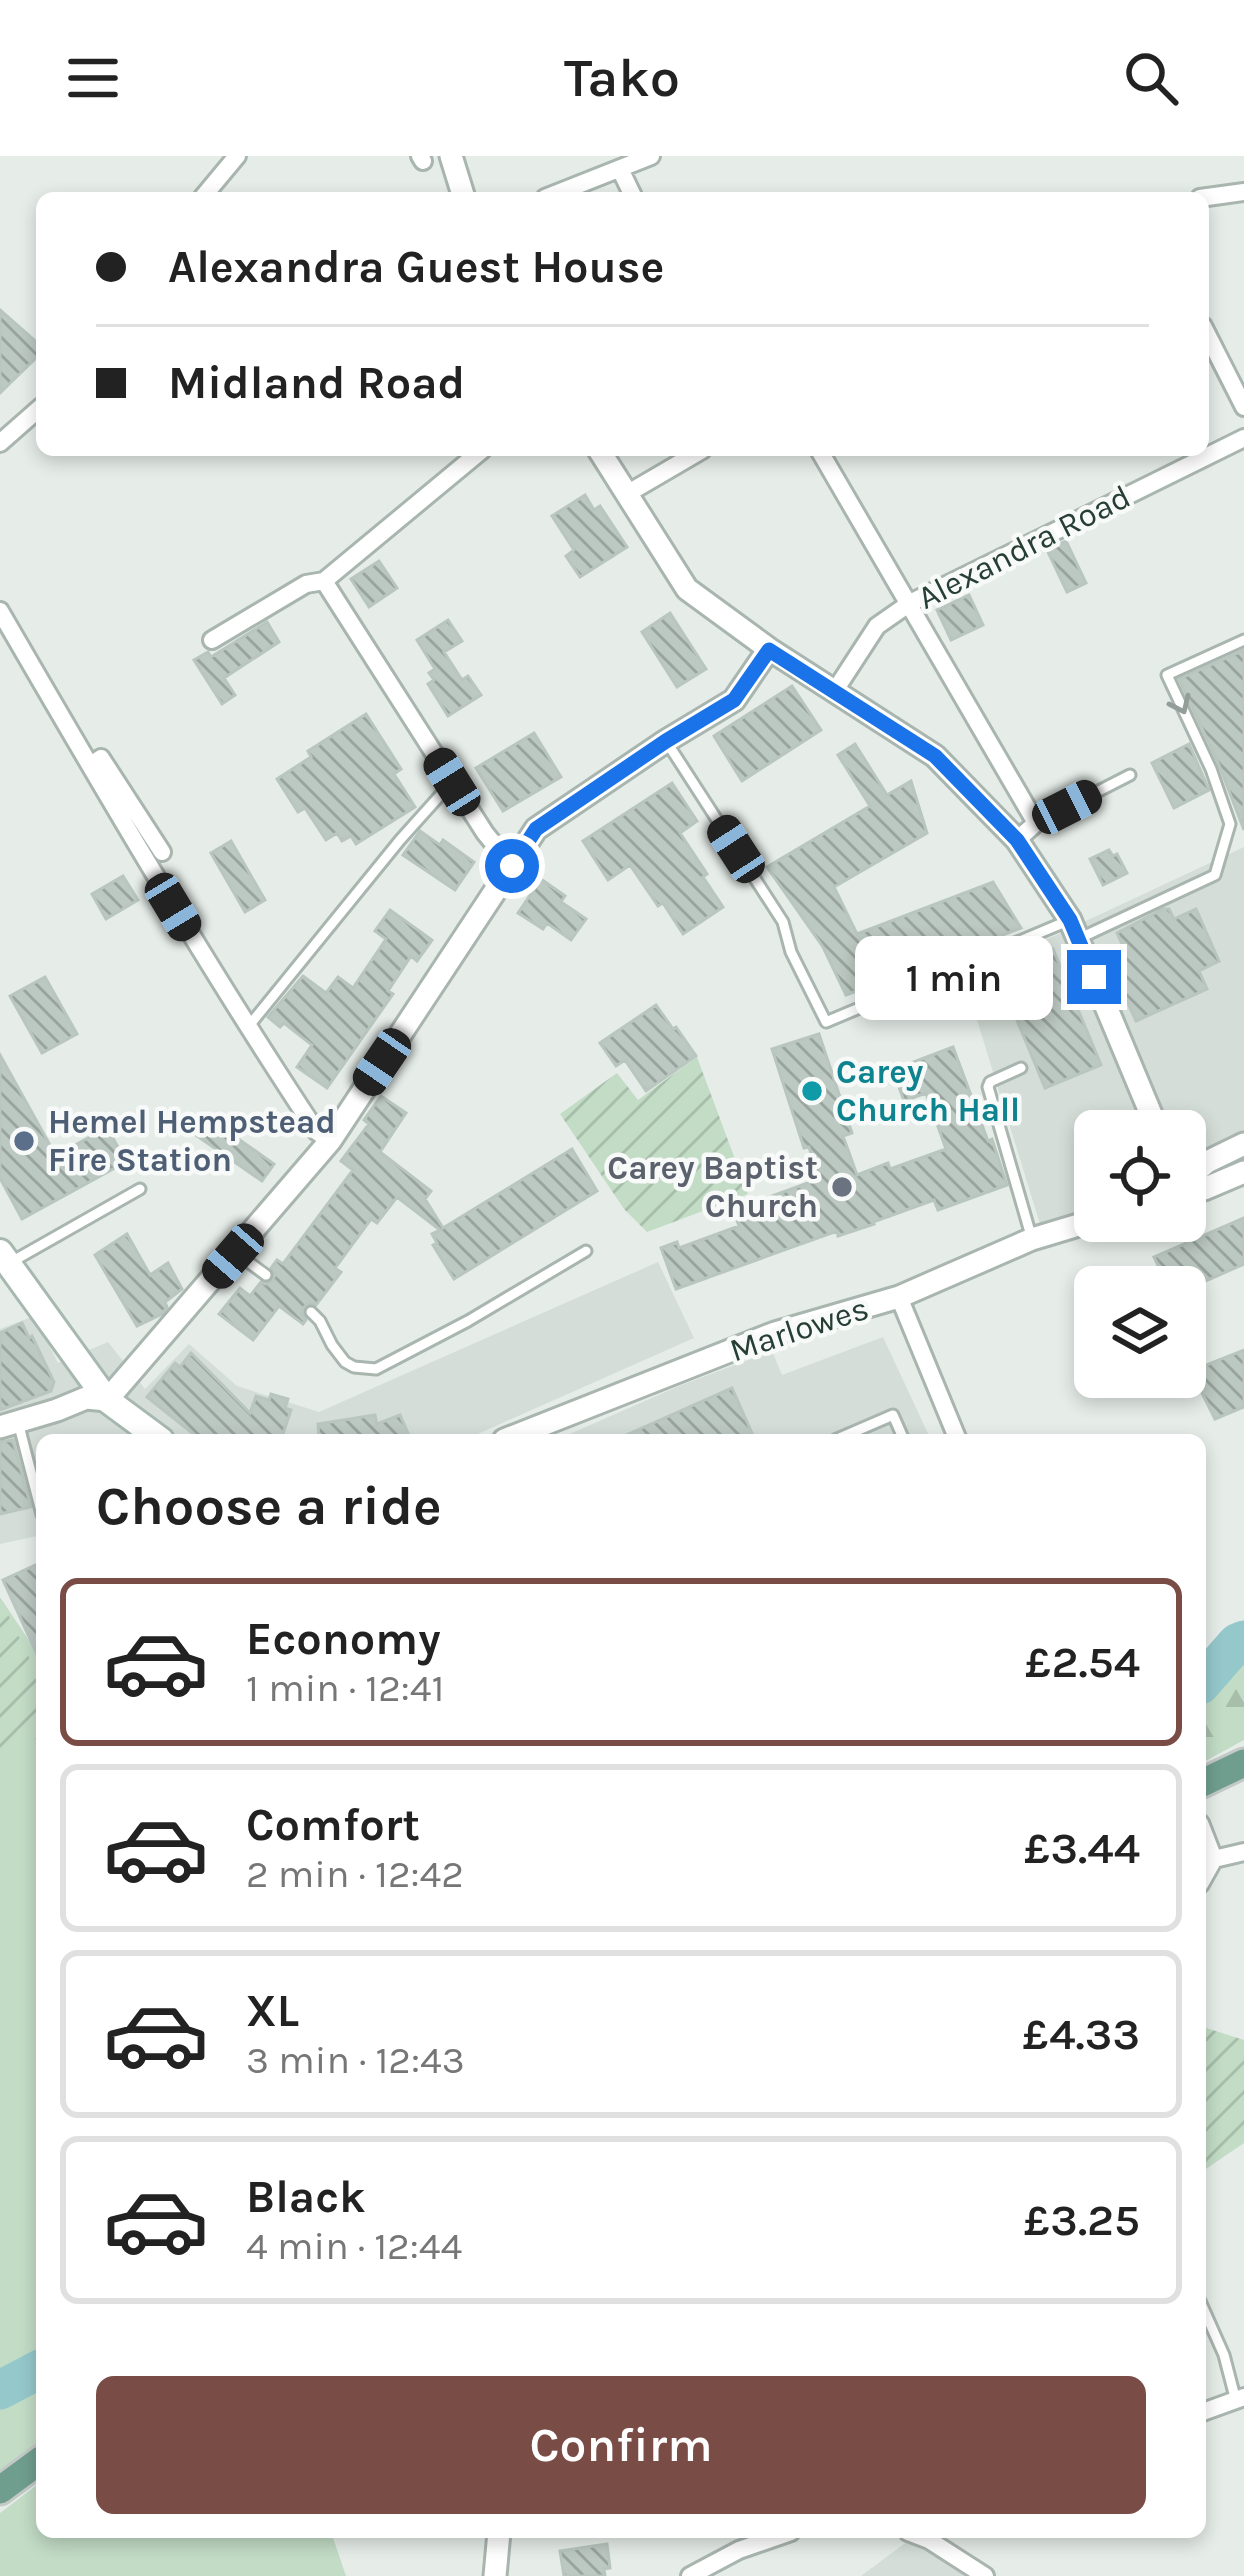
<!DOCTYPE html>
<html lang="en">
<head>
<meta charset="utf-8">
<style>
	:root { --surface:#fff; --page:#f6f6f6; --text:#222; --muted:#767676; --line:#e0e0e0; --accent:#794c45 }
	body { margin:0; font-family:Karla,sans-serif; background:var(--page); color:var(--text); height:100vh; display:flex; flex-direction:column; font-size:45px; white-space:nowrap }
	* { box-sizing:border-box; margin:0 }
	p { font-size:39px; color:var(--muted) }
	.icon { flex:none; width:66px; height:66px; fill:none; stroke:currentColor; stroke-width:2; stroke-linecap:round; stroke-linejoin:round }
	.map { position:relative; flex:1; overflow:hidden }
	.sheet { position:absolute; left:36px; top:1278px; width:1170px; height:1104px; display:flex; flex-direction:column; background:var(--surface); border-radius:18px; box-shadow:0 6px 18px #0003 }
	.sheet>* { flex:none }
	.banner { position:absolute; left:36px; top:36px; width:1173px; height:264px; border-radius:18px; box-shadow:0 6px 18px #0003; display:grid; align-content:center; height:264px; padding:0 60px; background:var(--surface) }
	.buttons { position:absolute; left:1074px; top:954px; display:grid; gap:24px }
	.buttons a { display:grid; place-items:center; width:132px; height:132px; border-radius:18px; background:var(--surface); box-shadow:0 6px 18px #0003; font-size:60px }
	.end { position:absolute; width:54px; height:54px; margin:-27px; border:15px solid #1a73e8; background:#fff; box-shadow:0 0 0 6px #fff }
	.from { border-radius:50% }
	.bubble { position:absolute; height:84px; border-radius:18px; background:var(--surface); box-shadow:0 6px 18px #0003; font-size:39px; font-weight:600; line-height:84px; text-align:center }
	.car { position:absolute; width:36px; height:72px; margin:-36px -18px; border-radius:15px; box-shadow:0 0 9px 3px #0007; background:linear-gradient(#222 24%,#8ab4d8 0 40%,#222 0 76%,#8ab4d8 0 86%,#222 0) }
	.banner b { display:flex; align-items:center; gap:42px; height:114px; font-size:45px }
	.banner b+b { border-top:3px solid var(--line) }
	.banner i { width:30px; height:30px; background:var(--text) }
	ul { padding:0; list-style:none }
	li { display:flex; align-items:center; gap:36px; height:168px; margin:0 24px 18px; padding:0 36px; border:6px solid var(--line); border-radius:18px }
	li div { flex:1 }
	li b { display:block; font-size:45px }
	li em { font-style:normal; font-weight:600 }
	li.active { border-color:var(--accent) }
	li>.icon { width:108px; height:108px; stroke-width:1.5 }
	h2 { padding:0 60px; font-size:54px; line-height:144px }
	.action { display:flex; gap:24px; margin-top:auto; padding:24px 60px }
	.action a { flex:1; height:138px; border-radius:18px; background:var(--accent); color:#fff; font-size:48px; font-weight:600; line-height:138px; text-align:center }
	header { display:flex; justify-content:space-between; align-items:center; height:156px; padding:0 60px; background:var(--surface); font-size:54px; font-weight:600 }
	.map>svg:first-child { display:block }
	.built { fill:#d4ddd8 }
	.green { fill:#c2dcc6 }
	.forest { fill:url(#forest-firs) }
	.garden { fill:url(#garden-furrows) }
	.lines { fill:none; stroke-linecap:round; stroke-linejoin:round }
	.river { stroke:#95c8cb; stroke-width:39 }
	.building { fill:url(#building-back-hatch); stroke:#b9c6c0; stroke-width:3 }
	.service-casing { stroke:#a9b5af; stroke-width:15 }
	.minor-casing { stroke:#a9b5af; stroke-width:22 }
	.tertiary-casing { stroke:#a9b5af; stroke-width:27 }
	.secondary-casing { stroke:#a6b8b0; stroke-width:30 }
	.primary-casing { stroke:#c3c9c6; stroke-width:33 }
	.service { stroke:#fff; stroke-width:9 }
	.minor { stroke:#fff; stroke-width:16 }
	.tertiary { stroke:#fff; stroke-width:21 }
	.secondary { stroke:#fff; stroke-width:24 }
	.primary { stroke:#709e8e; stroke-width:27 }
	.oneway { stroke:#939e9a }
	.route { stroke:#1a73e8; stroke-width:15 }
	.culture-dot { fill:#0f9aa8; stroke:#f7faf8; stroke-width:4.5 }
	.service-dot { fill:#5c6f8a; stroke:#f7faf8; stroke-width:4.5 }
	.worship-dot { fill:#6b7280; stroke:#f7faf8; stroke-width:4.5 }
	.labels { text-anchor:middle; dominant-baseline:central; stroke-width:9; stroke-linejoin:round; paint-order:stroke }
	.street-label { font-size:33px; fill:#273e35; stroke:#f7faf8 }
	.culture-label { font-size:33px; font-weight:bold; fill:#0d838f; stroke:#f7faf8; text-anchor:start }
	.service-label { font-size:33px; font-weight:bold; fill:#4e5e75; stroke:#f7faf8; text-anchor:start }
	.worship-label { font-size:33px; font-weight:bold; fill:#5b616d; stroke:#f7faf8; text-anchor:end }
</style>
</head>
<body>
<header><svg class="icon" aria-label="menu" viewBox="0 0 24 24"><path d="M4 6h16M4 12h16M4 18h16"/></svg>Tako<svg class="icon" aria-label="search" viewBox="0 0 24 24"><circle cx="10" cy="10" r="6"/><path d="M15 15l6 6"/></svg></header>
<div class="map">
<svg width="1244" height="2420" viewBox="0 0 1244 2420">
	<defs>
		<pattern id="forest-firs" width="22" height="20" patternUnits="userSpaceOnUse" patternTransform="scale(3)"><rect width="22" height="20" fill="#c2dcc6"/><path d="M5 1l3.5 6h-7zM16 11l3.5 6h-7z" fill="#a7beab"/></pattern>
		<pattern id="garden-furrows" width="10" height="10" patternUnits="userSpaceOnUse" patternTransform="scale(3)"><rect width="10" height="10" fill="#c2dcc6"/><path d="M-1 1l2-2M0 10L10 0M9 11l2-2" fill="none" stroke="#a7beab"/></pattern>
		<pattern id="building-back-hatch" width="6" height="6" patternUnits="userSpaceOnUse" patternTransform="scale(3)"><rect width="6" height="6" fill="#bcc8c2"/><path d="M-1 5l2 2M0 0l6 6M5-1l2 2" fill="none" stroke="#99a49e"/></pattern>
	</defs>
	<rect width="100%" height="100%" fill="#e6ede9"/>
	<!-- built -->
	<path class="built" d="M1244 691V1016L1185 1034V975H1095V1064L1044 1081 964 822Z
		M658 1106 694 1182 464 1284H42V1379L0 1388V1173L34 1160 58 1207 108 1186 145 1233 189 1188 237 1230 319 1256Z
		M883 1181 931 1284H556L679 1230 772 1195 782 1219Z
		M912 2382 945 2403 964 2420H861Z"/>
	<!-- green -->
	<path class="green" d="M0 1441 42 1504V2303L0 2334Z
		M42 2325V2376H331L346 2420H0V2357Z"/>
	<!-- forest -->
	<path class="forest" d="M1244 1480V1584L1200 1608V1520L1234 1496Z"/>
	<!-- garden -->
	<path class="garden" d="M697 901 748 1038 647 1076 624 1053 560 958 617 917 638 944Z
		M0 1442 42 1528V1580L0 1600Z
		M1200 1870 1244 1884V1987L1200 2017Z"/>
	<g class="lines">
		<!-- river -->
		<path class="river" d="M1200 1529 1237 1487 1244 1484
			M0 2234 42 2212"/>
	</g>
	<!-- building -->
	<path class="building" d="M0 154 42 191V196L0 237Z
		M585 339 594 354 600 350 627 391 580 421 566 400 574 394 552 360Z
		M1066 385 1086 427 1067 436 1047 394Z
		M379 405 397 432 369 451 351 423Z
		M969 439 983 469 951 484 937 454Z
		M670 457 706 513 677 531 642 476Z
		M448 464 462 485 444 496 462 524 468 520 481 539 448 560 428 528 434 524 429 517 435 513 417 484Z
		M267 466 279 486 224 522 235 539 222 548 194 504 208 496 211 501Z
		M1244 494V674L1219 609 1179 523Z
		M792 530 821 574 742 625 714 580Z
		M366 558 401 613 394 618 415 651 356 688 351 680 342 685 337 677 326 684 305 652 298 656 277 623 311 601 308 595Z
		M534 577 561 621 503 655 476 612Z
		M855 588 887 639 911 625 927 677 834 731 857 778 993 726 1021 772 846 839 823 791 767 711 870 650 838 599Z
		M1189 588 1209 634 1174 652 1152 607Z
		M672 627 697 665 680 677 707 718 703 721 723 751 683 778 663 747 658 750 630 709 608 724 583 685Z
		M420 675 440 689 443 684 474 706 455 734 403 699Z
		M231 685 265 744 245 756 211 697Z
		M1109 694 1113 700 1117 698 1127 717 1103 729 1090 703Z
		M123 720 138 744 106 763 92 738Z
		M541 723 565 740 561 746 586 763 571 784 547 767 543 773 518 757Z
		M1163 753H1169L1174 763 1196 753 1219 805 1199 815 1207 833 1136 865 1119 827 1122 825 1113 806 1127 799 1117 777Z
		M390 754 432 784 417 805 411 800 388 835 393 838 327 932 297 911 312 889 284 867 280 871 268 861 303 820 326 837 338 821 353 832 386 783 375 775Z
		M1053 793 1101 909 1045 932 997 816Z
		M45 821 77 878 42 897 10 840Z
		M656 849 673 873 676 871 696 900 646 935 625 904 616 910 600 887Z
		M819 878 852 977 843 980 857 1019 888 1007 890 1013 946 993 926 937 904 945 893 914 953 891 988 985 992 983 1007 1029 938 1054 934 1044 873 1066 874 1068 838 1080 837 1075 676 1133 661 1092 677 1086 679 1092 739 1070 733 1054 819 1023 809 991 804 992 772 893Z
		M0 899 56 1000 107 971 126 1006 22 1063 0 1022Z
		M381 940 406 957 380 996 431 1035 425 1043 443 1072 572 993 597 1035 454 1123 433 1089 437 1087 432 1078 440 1074 397 1041 377 1067 371 1063 335 1112 341 1116 316 1149 310 1147 304 1151 302 1157 306 1164 303 1168 279 1150 253 1184 219 1158 240 1132 250 1140 261 1126 266 1128 272 1125 275 1119 271 1112 277 1104 283 1108 353 1014 341 1005 369 968 364 964Z
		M210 963 274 1008 262 1025 197 980Z
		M1244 1062V1108L1192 1131H1168L1154 1101Z
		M127 1078 150 1119 168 1107 182 1133 165 1146 167 1151 162 1158 137 1170 95 1099Z
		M22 1167 29 1182 32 1180 54 1226 51 1235 0 1254V1177Z
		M1244 1194V1251L1215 1263 1191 1215Z
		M191 1197 250 1257 256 1240 269 1244 271 1238 288 1243 285 1252 291 1254 281 1284H201L147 1241 175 1207 180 1211Z
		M732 1232 755 1284H615Z
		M375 1259 377 1268 400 1259 411 1284H319L318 1268Z
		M13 1284 31 1351 0 1358V1286Z
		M42 1406V1509L3 1424Z
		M607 2388 610 2412 604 2413 605 2420H564L560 2395Z"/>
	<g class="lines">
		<defs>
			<path id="service" d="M666 585 783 766 791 796 826 866 1070 764
				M1036 667 1130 619
				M1078 783 1215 719 1230 668 1211 613 1167 519 1244 484
				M248 871 400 684 452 626
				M1021 912 990 926 988 931 1032 1083
				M236 1097 266 1119
				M13 1105 140 1033
				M311 1156 320 1165 332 1189 345 1206 354 1211 376 1213 468 1165 586 1095
				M18 1266 42 1359
				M835 1284 893 1259 904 1284
				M1200 2145 1224 2199 1236 2245"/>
			<path id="minor" d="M420 0 423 5
				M620 13 634 42
				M202 42 237 0
				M545 42 651 0
				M1200 42 1244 36
				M1203 170 1244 251
				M0 287 42 250
				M819 294 1036 667 1017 684
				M625 339 702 294
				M324 425 485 677 512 710
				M0 455C102 631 204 806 316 975L330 985
				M212 484 306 428 324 425 482 294
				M834 536 877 470 910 447 1244 282
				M91 609 101 602 162 696
				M899 1141 958 1284
				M1200 1667 1214 1703 1200 1728
				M1214 1703 1244 1696
				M1200 2257 1244 2241
				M908 2376 929 2384 985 2420
				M690 2420 739 2394 791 2376"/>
			<path id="tertiary" d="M451 0 464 42
				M599 294 687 433 769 493 935 600 1017 684 1070 764 1158 975
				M1185 1025 1207 1006 1244 988
				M1185 1034 1204 1033 1244 1016
				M0 1271 57 1254 86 1242 107 1244 330 985 536 673 666 585 734 544 769 493
				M504 1284 775 1177 899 1141 1032 1083 1095 1064
				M495 2420 499 2376"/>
			<path id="secondary" d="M0 1096 107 1244 161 1284"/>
			<path id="primary" d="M1200 1628 1244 1607
				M0 2334 42 2303"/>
		</defs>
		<!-- service casing -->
		<use href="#service" class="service-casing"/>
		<!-- minor casing -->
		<use href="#minor" class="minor-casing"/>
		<!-- tertiary casing -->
		<use href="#tertiary" class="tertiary-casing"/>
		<!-- secondary casing -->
		<use href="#secondary" class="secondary-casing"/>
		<!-- primary casing -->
		<use href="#primary" class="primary-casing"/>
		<!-- service -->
		<use href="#service" class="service"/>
		<!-- minor -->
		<use href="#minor" class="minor"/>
		<!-- tertiary -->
		<use href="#tertiary" class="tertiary"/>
		<!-- secondary -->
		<use href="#secondary" class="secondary"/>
		<!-- primary -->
		<use href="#primary" class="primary"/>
	</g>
	<!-- one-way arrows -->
	<defs><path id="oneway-chevron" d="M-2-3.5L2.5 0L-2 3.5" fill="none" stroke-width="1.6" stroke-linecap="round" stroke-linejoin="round" transform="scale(3)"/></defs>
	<use class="oneway" href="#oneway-chevron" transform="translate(1181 549) rotate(65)"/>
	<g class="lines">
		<!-- route -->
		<path class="route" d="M512 710 536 673 666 585 734 544 769 494 935 600 1017 684 1070 764 1094 821"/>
	</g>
	<!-- markers -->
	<circle class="culture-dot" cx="812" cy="935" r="12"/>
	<circle class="service-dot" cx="24" cy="985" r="12"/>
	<circle class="worship-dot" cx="842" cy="1031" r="12"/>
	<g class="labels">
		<!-- street labels -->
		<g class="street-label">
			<text transform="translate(1024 391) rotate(-27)">Alexandra Road</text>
			<text transform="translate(799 1173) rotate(-18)">Marlowes</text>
		</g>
		<!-- culture labels -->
		<g class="culture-label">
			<text x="836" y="916">Carey<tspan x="836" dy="38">Church Hall</tspan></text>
		</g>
		<!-- service labels -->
		<g class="service-label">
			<text x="48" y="966">Hemel Hempstead<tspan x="48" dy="38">Fire Station</tspan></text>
		</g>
		<!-- worship labels -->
		<g class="worship-label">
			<text x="818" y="1012">Carey Baptist<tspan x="818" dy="38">Church</tspan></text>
		</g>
	</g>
</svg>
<div class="buttons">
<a><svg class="icon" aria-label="locate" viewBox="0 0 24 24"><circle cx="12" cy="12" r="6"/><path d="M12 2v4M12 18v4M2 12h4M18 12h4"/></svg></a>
<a><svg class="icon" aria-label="layers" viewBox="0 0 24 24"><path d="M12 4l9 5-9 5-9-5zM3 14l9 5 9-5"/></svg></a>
</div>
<i class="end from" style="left:512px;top:710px"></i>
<i class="end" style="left:1094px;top:821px"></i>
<div class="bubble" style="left:855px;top:780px;width:198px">1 min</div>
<i class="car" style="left:452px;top:626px;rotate:328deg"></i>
<i class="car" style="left:1067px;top:651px;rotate:63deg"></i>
<i class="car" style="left:736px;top:693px;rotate:327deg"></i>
<i class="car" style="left:173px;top:751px;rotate:149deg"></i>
<i class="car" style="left:382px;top:906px;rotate:214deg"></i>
<i class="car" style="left:233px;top:1100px;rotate:221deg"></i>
<div class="banner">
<b><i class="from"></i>Alexandra Guest House</b>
<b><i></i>Midland Road</b>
</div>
<section class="sheet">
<h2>Choose a ride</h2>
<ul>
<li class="active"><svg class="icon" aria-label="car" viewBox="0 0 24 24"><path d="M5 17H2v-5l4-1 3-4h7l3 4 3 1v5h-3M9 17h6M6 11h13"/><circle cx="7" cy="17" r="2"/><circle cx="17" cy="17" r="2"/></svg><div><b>Economy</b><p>1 min · 12:41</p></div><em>£2.54</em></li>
<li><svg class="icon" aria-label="car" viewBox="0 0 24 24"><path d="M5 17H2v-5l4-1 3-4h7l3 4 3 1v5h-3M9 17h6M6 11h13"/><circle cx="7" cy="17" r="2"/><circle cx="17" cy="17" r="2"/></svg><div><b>Comfort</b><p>2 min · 12:42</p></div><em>£3.44</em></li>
<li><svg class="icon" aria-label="car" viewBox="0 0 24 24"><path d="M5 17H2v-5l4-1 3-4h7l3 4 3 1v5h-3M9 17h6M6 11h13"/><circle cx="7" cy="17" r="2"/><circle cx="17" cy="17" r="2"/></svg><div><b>XL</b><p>3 min · 12:43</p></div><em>£4.33</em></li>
<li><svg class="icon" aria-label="car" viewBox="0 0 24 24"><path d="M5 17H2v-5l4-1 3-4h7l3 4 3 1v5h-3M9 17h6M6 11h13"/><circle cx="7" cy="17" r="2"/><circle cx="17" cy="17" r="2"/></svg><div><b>Black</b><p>4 min · 12:44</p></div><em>£3.25</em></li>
</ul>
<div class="action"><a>Confirm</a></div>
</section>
</div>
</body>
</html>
